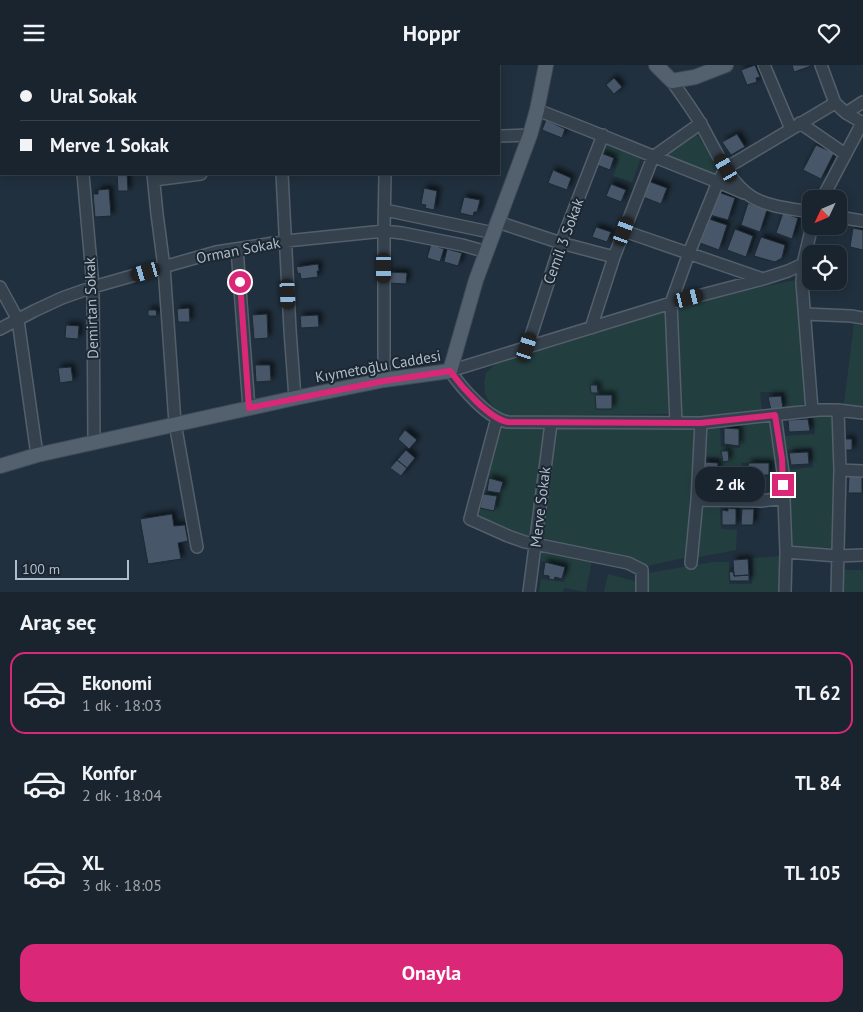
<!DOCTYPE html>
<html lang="tr">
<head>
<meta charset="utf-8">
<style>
	:root { --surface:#19242e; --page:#26303a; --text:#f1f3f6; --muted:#9fa4aa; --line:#37414a; --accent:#db2777 }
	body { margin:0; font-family:"PT Sans",sans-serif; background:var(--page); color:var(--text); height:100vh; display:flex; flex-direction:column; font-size:19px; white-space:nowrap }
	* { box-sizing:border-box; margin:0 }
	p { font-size:16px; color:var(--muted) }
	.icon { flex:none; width:28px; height:28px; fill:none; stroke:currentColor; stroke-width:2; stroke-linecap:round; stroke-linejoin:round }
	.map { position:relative; height:527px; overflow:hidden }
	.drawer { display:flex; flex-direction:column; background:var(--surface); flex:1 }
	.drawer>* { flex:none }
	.hud { position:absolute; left:0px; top:0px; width:500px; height:110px; box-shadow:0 2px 12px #0003,0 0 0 1px var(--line); display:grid; align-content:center; height:110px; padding:0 20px; background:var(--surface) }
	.needle { width:32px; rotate:226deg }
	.tools { position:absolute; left:802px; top:125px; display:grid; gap:10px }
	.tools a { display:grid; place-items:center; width:45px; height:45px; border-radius:10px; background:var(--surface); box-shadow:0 2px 12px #0003,0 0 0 1px var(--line); font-size:25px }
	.scale { position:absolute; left:15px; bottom:12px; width:114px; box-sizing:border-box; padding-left:5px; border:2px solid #b1bcc9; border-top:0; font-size:14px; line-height:18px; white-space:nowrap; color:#b1bcc9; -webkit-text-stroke:4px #1b2733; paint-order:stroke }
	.end { position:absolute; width:22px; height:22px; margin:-11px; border:6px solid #db2777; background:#fff; box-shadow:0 0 0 2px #fff }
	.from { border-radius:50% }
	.bubble { position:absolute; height:35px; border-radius:15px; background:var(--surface); box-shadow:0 2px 12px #0003,0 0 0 1px var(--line); font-size:16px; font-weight:800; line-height:35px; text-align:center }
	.car { position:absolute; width:15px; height:30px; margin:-15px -8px; border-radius:6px; box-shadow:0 0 4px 1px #0007; background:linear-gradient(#222 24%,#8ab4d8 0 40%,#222 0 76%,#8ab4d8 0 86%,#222 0) }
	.hud b { display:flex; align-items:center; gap:18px; height:48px; font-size:19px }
	.hud b+b { border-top:1px solid var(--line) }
	.hud i { width:12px; height:12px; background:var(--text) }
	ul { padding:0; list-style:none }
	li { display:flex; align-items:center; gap:15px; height:82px; margin:0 10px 8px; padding:0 10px; border:2px solid transparent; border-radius:15px }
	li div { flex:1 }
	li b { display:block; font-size:19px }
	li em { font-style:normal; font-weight:800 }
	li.active { border-color:var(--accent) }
	li>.icon { width:45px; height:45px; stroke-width:1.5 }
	h2 { padding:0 20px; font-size:22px; line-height:60px }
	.button { display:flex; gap:10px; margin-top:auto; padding:10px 20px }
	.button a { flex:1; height:58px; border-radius:15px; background:var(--accent); color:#fff; font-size:20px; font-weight:800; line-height:58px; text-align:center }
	header { display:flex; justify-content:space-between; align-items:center; height:65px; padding:0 20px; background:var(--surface); font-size:22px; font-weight:800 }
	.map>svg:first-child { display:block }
	.green { fill:#233e3f }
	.building { fill:#475767; stroke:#1d2935; filter:url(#shadow) }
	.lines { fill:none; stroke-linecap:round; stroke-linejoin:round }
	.minor-casing { stroke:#545f6c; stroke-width:14 }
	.major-casing { stroke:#3f4b57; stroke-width:16 }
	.minor { stroke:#35424e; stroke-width:11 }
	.major { stroke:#53616e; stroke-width:14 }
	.route { stroke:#db2777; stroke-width:6 }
	.labels { text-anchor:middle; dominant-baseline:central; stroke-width:4; stroke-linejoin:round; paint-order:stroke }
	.street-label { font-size:15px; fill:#b1bcc9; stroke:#1b2733 }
</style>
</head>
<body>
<header><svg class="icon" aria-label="menu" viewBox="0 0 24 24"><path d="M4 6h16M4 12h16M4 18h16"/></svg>Hoppr<svg class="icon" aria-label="heart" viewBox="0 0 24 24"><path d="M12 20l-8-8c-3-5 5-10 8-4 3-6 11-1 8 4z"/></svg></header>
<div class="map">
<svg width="863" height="527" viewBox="0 0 863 527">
	<defs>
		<filter id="shadow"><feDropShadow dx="3.5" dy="-3.5" stdDeviation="2.5" flood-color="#0009"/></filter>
	</defs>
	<rect width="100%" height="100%" fill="#21303e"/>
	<!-- green -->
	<path class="green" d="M695 66 717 101V107L715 109 712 110 701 104 684 100 667 91 668 87Z
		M602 78 641 93 632 117 613 111 619 94 600 88Z
		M795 215 807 338 786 343 784 327H760L762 344 706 351 681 353 676 247 678 240Z
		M663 245 666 247 670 349 509 351 501 350 491 339 485 329 484 318 486 308 492 302 499 296Z
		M854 259 863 261V341L844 339Z
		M813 351H835L833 483 791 482 787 405 813 402 812 383 787 385 785 371 815 369Z
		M770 357 776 395 742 398 741 433 718 430 719 393 704 392 706 364 720 363 721 381 740 383 739 361Z
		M498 361 545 364 531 475 474 452Z
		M556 363H696L688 492 648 501 540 476Z
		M697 439H720L721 464 737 465 736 485 695 493Z
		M542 484 592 495 586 527 564 523 563 527H539L541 514 564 517 568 501 541 496Z
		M782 491 780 527H648V508L713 497H729V519H752L753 493Z
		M840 505H863V527H839Z
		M608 509 638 517 637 527H604Z"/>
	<!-- building -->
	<path class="building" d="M755 0 760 12 756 13 757 17 747 20 741 5Z
		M792 0H811V1L794 7Z
		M614 13 622 22 614 29 606 20Z
		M546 55 565 64 562 73 542 65Z
		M737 69 745 82 731 90 722 77Z
		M816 80 834 88 821 114 803 105Z
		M601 88 614 93 610 105 597 100Z
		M553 105 571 113 567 125 548 118Z
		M117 109H127L128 126H118Z
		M648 116 667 123 661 139 643 132Z
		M611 119 626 125 621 137 606 131Z
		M424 123 437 126 434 145 425 143 426 140 421 139Z
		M109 124 111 151 95 152 93 129H98V125Z
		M718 127 735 133 728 155 710 150Z
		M464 132 480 135 477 147H474L473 151 460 148Z
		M748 138 767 145 760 167 741 160Z
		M783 148 798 153 792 174 776 168Z
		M709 154 727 160 719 185 700 178Z
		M596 162 611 167 607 177 592 172Z
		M853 163 863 165V185L850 182Z
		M735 164 753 171 746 192 727 185Z
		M761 172 785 180 782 193 775 197 754 191Z
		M431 179 444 184 440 197 427 193Z
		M447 184 462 188 458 201 444 197Z
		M318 199 319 206H317L318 212 301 214 300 208 298 209 296 202Z
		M389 207 407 208 406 219 389 218Z
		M189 243 190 257H178L177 244Z
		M148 245H156L157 251H148Z
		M267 249 268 273 254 274 252 250Z
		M318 250 319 262 301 263 300 251Z
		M66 260 79 261 78 274 65 273Z
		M255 300H270L271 316 256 317Z
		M71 302 73 316 60 318 58 303Z
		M590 320H597L598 328H591Z
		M595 330H612V344H596Z
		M781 331 783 343 771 345 768 332Z
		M808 354 810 366 789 367 788 355Z
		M724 363 739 364V381L724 379Z
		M405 365 417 375 409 384 398 374Z
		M844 374H852V385H843Z
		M406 385 415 393 407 403 397 395Z
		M721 386H728L729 396 723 397Z
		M808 387 809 399 791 400 789 388Z
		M397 395 407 403 401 411 390 403Z
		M704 397 718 398 717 423 703 422Z
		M748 398H769V410H749Z
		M849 411H862V428H848Z
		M489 413 503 417 500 428 487 426Z
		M483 429 497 431 494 446 480 443Z
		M728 443 736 444V460H722V445L728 446Z
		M742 444H754L753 460H741Z
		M172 449 174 461 185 460 188 476 178 478 181 494 148 499 140 454Z
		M748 494 749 510 734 511 733 495Z
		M545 497 565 502 562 514 555 512 554 515 549 514V511L543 510Z
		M729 507H734V511L749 510V516H730Z"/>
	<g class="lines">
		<defs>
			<path id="minor" d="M7 0V1
				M70 0V1
				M764 0 791 64
				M821 0 835 38 846 48 863 58
				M150 1V0
				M167 1 173 0
				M295 1V0
				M387 1V0
				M672 16C682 31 693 45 702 61 715 84 729 118 752 132 768 142 793 144 811 147
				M537 45C598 68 658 94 718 117L689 188 671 238 676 358
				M846 48 863 37
				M800 58 845 89
				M499 71 530 70
				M0 104 1 103
				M83 109 93 222 94 377
				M153 109 157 149 164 202 175 358 197 482
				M282 109 290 265 295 333
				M154 115 201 109
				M744 128 718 117 726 103 835 38
				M822 134 862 58
				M385 145 494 168
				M839 152 863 156
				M498 157 561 178 614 192
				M812 161 803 199 788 206 763 214 671 238 450 306C461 322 488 354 508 357L701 358 819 345H838L863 348
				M624 166 763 214
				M237 184 249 343
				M803 199 802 218 812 345
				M0 222 18 255 37 390
				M805 249 851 251 863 253
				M591 263 614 192 653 92 701 58
				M0 264 34 246 62 233 93 222 216 187 286 176 384 166 402 168 462 180 487 187
				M527 283 561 178 603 70
				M384 315V166L385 109
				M775 350 783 407 786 487 785 527
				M497 353 470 454 508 471 525 477 628 498 642 505V527
				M840 405 863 406
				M697 435 761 436 784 433
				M786 487 838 491 863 490
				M691 498 697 435 701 358
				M529 527 551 358
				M837 527 840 405 838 345"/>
			<path id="major" d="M656 0 672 16 695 12 726 0
				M0 401 37 390 295 333 384 315 450 306 476 215 530 70 537 45 546 0"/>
		</defs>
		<!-- minor casing -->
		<use href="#minor" class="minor-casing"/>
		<!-- major casing -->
		<use href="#major" class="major-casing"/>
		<!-- minor -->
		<use href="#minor" class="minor"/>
		<!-- major -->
		<use href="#major" class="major"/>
	</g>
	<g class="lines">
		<!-- route -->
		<path class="route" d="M240 217 249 343 384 316 450 306C461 321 489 354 508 357L701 358 775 350 782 394 783 420"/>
	</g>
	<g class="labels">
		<!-- street labels -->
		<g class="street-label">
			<text transform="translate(563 176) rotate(-70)">Cemil 3 Sokak</text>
			<text transform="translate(238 185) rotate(-11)">Orman Sokak</text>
			<text transform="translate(91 243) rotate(-92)">Demirtan Sokak</text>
			<text transform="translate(378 301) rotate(-10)">Kıymetoğlu Caddesi</text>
			<text transform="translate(540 442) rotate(-83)">Merve Sokak</text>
		</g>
	</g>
</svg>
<div class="tools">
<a><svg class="needle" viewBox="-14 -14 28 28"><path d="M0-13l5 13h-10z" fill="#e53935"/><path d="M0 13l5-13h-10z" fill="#9fa4aa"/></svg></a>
<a><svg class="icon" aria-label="locate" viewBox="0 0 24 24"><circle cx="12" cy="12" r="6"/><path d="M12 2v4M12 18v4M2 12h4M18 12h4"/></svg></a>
</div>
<div class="scale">100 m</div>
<i class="end from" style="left:240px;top:217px"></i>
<i class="end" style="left:783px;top:420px"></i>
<div class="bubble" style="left:695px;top:402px;width:70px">2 dk</div>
<i class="car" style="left:726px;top:103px;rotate:330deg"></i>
<i class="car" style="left:624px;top:166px;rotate:20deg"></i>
<i class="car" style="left:384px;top:203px;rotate:180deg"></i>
<i class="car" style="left:146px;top:207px;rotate:254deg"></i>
<i class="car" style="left:288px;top:229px;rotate:177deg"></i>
<i class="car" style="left:689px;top:233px;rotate:76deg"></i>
<i class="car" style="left:527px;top:282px;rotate:18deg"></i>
<div class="hud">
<b><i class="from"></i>Ural Sokak</b>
<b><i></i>Merve 1 Sokak</b>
</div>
</div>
<section class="drawer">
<h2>Araç seç</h2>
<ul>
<li class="active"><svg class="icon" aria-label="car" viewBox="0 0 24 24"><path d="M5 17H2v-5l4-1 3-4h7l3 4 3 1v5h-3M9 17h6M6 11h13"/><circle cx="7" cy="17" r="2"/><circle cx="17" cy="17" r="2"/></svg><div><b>Ekonomi</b><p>1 dk · 18:03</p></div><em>TL 62</em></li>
<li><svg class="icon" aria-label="car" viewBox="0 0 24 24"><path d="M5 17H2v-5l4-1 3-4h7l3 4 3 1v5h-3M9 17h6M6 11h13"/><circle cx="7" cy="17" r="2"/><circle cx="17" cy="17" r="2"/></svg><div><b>Konfor</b><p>2 dk · 18:04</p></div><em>TL 84</em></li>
<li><svg class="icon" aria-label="car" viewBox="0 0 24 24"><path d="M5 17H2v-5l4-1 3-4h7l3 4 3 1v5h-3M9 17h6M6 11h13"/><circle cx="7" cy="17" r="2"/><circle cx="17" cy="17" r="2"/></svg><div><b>XL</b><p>3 dk · 18:05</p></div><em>TL 105</em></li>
</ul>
<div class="button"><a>Onayla</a></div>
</section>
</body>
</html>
